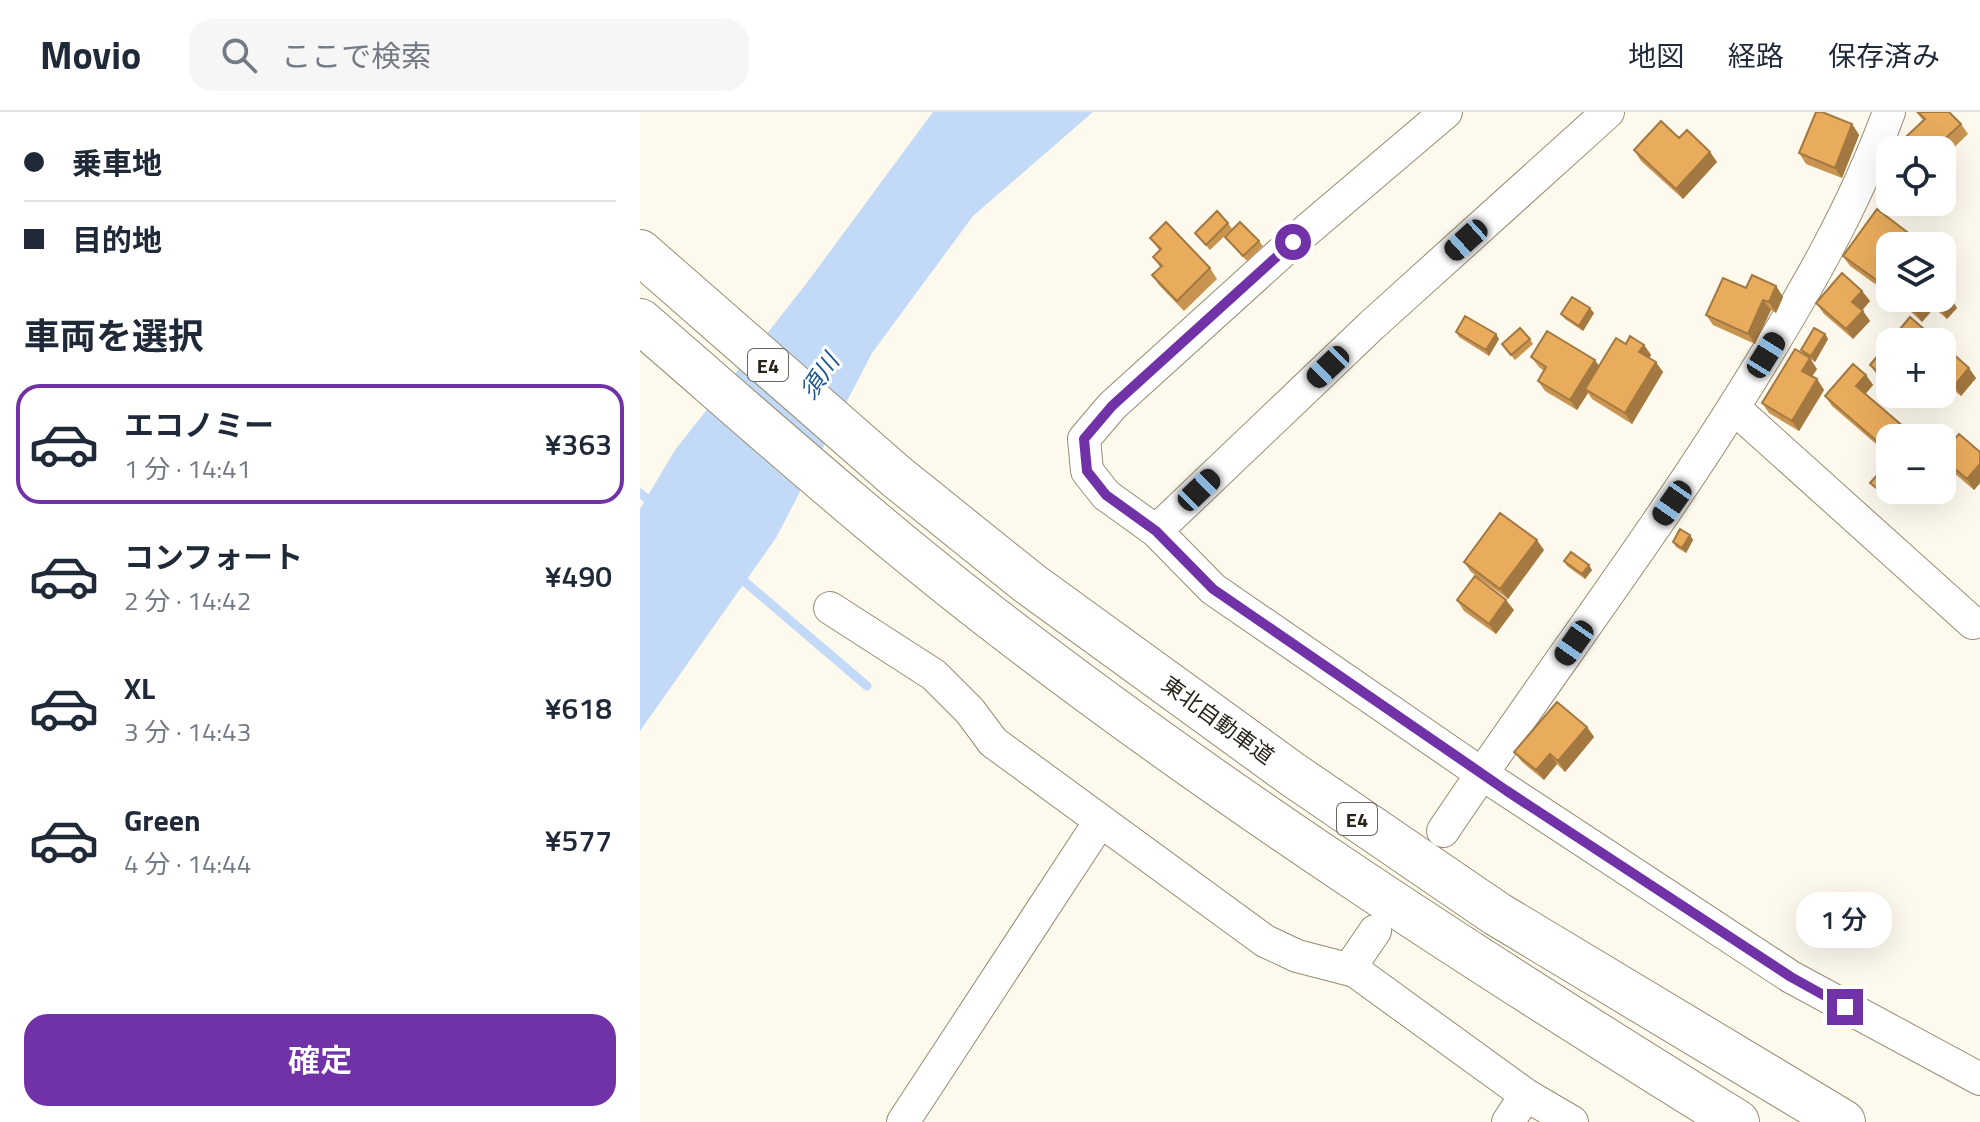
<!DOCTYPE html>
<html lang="ja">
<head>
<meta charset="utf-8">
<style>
	:root { --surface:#fff; --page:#f6f6f7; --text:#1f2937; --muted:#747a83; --line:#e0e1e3; --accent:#7132a7 }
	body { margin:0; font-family:"Titillium Web","Noto Sans JP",sans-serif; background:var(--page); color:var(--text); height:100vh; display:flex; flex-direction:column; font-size:30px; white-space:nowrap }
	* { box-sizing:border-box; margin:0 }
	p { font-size:26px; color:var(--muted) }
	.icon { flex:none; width:44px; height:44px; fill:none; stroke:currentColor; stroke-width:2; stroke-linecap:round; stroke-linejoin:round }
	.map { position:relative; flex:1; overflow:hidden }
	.details { display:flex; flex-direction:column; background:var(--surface); width:640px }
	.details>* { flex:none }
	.guide { display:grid; align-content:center; height:176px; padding:0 24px; background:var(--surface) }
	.fabs { position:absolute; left:1236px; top:24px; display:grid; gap:16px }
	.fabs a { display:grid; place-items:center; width:80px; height:80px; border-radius:16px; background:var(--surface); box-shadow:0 8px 32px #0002; font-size:40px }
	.end { position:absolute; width:36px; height:36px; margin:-18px; border:10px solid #7132a7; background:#fff; box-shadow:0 0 0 4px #fff }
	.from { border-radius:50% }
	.bubble { position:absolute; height:56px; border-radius:24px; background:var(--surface); box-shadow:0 8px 32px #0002; font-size:26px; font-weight:600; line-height:56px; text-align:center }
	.car { position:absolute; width:24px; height:48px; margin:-24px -12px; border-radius:10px; box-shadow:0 0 6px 2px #0007; background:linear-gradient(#222 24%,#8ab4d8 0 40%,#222 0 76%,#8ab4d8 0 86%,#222 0) }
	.guide b { display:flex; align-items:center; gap:28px; height:76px; font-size:30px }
	.guide b+b { border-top:2px solid var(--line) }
	.guide i { width:20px; height:20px; background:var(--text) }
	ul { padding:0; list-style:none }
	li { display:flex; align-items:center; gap:24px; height:120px; margin:0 16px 12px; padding:0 8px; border:4px solid transparent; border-radius:24px }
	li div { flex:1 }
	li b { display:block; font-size:30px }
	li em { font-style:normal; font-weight:600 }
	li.on { border-color:var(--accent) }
	li>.icon { width:72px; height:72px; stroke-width:1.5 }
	h2 { padding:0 24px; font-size:36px; line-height:96px }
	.primary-button { display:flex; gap:16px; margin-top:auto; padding:16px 24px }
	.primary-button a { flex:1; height:92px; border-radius:24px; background:var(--accent); color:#fff; font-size:32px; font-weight:600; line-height:92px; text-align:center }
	header { display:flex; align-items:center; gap:48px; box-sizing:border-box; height:112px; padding:0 40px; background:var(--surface); border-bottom:2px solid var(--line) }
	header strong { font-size:38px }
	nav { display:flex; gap:44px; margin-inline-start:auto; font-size:28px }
	.search { width:560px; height:72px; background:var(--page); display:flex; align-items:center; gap:20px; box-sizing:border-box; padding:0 28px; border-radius:24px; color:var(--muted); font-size:30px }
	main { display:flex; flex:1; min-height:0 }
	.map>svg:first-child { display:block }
	.water { fill:#c2daf7 }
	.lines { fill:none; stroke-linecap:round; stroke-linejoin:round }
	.stream { stroke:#c2daf7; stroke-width:9 }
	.street-casing { stroke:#978c72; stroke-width:34 }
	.highway-casing { stroke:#978c72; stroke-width:46 }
	.street { stroke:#fff; stroke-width:32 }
	.highway { stroke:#fff; stroke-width:44 }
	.wall { fill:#c89450 }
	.shaded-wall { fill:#a37841 }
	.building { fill:#e9ac5d; stroke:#a37841; stroke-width:2 }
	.route { stroke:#7132a7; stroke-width:10 }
	.labels { text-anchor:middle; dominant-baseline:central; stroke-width:6; stroke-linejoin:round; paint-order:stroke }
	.shield { fill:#fff; stroke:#69665f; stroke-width:2 }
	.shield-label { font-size:20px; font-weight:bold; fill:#29251a }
	.street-label { font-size:22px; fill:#29251a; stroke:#fff }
	.water-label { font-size:24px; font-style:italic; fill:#175594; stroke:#fff }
</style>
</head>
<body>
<header>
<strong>Movio</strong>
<div class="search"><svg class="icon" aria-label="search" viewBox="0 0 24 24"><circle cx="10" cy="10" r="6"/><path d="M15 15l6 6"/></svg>ここで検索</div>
<nav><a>地図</a><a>経路</a><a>保存済み</a></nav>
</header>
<main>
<section class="details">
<div class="guide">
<b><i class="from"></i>乗車地</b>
<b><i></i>目的地</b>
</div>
<h2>車両を選択</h2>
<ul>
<li class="on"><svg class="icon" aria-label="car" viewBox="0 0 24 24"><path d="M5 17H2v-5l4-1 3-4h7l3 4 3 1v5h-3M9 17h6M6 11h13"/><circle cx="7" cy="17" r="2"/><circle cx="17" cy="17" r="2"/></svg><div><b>エコノミー</b><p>1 分 · 14:41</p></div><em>¥363</em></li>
<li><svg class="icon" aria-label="car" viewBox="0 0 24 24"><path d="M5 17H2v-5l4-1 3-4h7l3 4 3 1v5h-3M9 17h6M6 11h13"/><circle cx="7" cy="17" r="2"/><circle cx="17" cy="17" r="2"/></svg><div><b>コンフォート</b><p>2 分 · 14:42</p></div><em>¥490</em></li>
<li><svg class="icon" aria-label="car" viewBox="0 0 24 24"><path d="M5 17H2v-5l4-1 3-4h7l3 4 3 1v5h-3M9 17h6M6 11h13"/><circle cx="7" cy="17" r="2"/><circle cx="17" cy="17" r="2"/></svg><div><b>XL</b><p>3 分 · 14:43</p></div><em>¥618</em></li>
<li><svg class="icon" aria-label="car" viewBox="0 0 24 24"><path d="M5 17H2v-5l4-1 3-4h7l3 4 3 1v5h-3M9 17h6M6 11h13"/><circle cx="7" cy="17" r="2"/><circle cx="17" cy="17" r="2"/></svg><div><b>Green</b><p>4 分 · 14:44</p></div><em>¥577</em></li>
</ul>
<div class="primary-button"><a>確定</a></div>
</section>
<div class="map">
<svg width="1340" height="1010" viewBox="0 0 1340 1010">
	<rect width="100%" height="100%" fill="#fdf9ed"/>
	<!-- water -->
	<path class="water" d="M293 0H453L333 104 232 241 136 426 0 619V397L35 338 166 172Z"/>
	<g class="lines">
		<!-- stream -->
		<path class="stream" d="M0 381 16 394
			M97 463 227 574"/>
		<defs>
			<path id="street" d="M806 0 653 130 472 294 444 327 447 359 466 383 516 419 573 477 842 662 1151 865 1340 967
				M1094 296 1333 511
				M516 419 732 213 968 0
				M190 496 294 563 330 599 353 630 625 829 657 844 715 859 886 983 932 1010
				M803 719C904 568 1015 423 1110 269 1164 182 1214 96 1249 0
				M709 857 735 819
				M263 1010 459 711
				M868 1010 886 983"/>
			<path id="highway" d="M0 140 257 365 389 471 652 662 857 802 1203 1010
				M0 209C119 312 236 417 361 513 596 694 845 854 1097 1010"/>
		</defs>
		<!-- street casing -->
		<use href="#street" class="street-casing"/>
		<!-- highway casing -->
		<use href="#highway" class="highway-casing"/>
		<!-- street -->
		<use href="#street" class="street"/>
		<!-- highway -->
		<use href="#highway" class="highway"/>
	</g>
	<!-- wall -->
	<path class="wall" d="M1276 0H1309L1321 12 1328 22 1302 47V38H1252L1283 8Z
		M1212 12 1219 23 1202 66 1166 52 1159 41Z
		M1039 26 1070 40 1077 50 1043 87 1001 49 994 38Z
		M588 111 592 117 570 138 555 121Z
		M585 125 619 129 623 134 607 149Z
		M510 126 570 156 577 167 544 199 519 173 512 163 520 155 513 145 520 139Z
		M1276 127 1281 134H1250L1249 182 1210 154 1203 144Z
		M1136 174 1143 185 1136 201 1131 198 1115 232 1073 213 1066 203 1106 176Z
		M1222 179 1230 189 1222 198 1230 209 1213 227 1184 202 1176 191Z
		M1310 185 1317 196 1307 207 1294 196 1282 210 1256 186Z
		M954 201 943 219 925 207 921 202Z
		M816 220 856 222 859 227 849 244 819 225Z
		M1185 222 1188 227 1175 250 1164 243 1161 238Z
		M890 227 893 232 875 248 862 232Z
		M1250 230V274L1237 263 1230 253Z
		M986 232 1004 233 1011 243 1009 246 1023 260 992 312 952 287 948 281 937 298 905 279 898 269 904 259 899 255 891 245 959 254Z
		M1302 232 1336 266 1321 284 1302 268Z
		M1177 257 1172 264 1177 267 1184 278 1159 319 1129 301 1122 291Z
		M1226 263 1233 273 1225 282 1250 326V344L1192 294 1185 284Z
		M1259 282H1282L1272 293Z
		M1340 340V371L1334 378 1307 355 1302 348V342Z
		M1050 423 1053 428 1046 441 1036 435 1033 430Z
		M904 438 868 487 831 460 824 450Z
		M924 449 952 458 945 467 927 454Z
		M817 488 874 498 856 522 824 499Z
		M947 615 954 625 925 660 917 652 904 668 882 650 874 640Z"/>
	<!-- shaded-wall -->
	<path class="shaded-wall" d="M1212 12 1219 23 1202 66 1195 56Z
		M1070 40 1077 50 1043 87 1036 77Z
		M1276 127 1281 134H1270Z
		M1250 161V181L1249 182 1242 172Z
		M1136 174 1143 185 1136 201 1129 190Z
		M1222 179 1230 189 1220 201 1212 190Z
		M1310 185 1317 196 1307 207 1300 197Z
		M1287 186 1294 196 1282 210 1275 200Z
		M1123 188 1131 198 1115 232 1108 222Z
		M950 196 954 201 943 219 939 214Z
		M1223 199 1230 209 1213 227 1206 217Z
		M856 222 859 227 849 244 846 238Z
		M1185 222 1188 227 1175 250 1171 244Z
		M1004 233 1011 243 1007 250 999 240Z
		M1170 246 1177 257 1169 269 1162 259Z
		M955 248 962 258 945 277 948 281 937 298 930 288Z
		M1016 250 1023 260 992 312 985 301Z
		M1329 256 1336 266 1321 284 1314 274Z
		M1226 263 1233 273 1223 285 1216 274Z
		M1177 267 1184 278 1159 319 1152 309Z
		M1266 282H1282L1272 293 1265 283Z
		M1265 316 1272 326H1257Z
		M1340 352V371L1334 378 1327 367Z
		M1250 377V378H1257L1248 389 1245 383Z
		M1050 423 1053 428 1046 441 1042 436Z
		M897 428 904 438 868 487 860 477Z
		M949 453 952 458 945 467 942 462Z
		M866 488 874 498 856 522 849 512Z
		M947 615 954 625 925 660 918 649Z
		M910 642 917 652 904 668 896 658Z"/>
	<!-- building -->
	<path class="building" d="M1176 0H1182L1212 12 1195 56 1159 41Z
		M1278 0H1309L1321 12 1293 38H1252L1285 7Z
		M1021 9 1039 26 1047 18 1070 40 1036 77 994 38Z
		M1250 58V69L1245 64Z
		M1237 97 1276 127 1270 134H1250V161L1242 172 1203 144Z
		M577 99 588 111 566 133 555 121Z
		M526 110 570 156 537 189 512 163 522 154 513 145 521 137 510 126Z
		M600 110 619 129 603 144 585 125Z
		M1202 161 1222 179 1212 190 1223 199 1206 217 1176 191Z
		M1112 163 1136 174 1129 190 1123 188 1108 222 1066 203 1083 166 1106 176Z
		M1302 179 1310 185 1300 197 1287 186H1302Z
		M932 185 950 196 939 214 921 202Z
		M1259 186H1287L1275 200Z
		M825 204 856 222 846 238 816 220Z
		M1270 205 1299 230H1250V270L1230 253Z
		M880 216 890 227 871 243 862 232Z
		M1174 216 1185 222 1171 244 1161 238Z
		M907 219 955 248 930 288 898 269 906 255 891 245Z
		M990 224 1004 233 999 240 1016 250 985 301 945 277 976 226 986 232Z
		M1302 232 1329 256 1314 274 1302 264Z
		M1155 237 1170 246 1162 259 1177 267 1152 309 1122 291Z
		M1213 252 1226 263 1216 274 1265 316 1257 326H1250V335L1247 338 1185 284Z
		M1319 322 1340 340V352L1327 367 1302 346V342Z
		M1240 360 1250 369V377L1245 383 1230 371Z
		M860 401 897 428 860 477 824 450Z
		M1040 417 1050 423 1042 436 1033 430Z
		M931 440 949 453 942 462 924 449Z
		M835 464 866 488 849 512 817 488Z
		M917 590 947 615 918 649 910 642 896 658 874 640Z"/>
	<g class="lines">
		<!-- route -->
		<path class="route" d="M653 130 472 294 444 327 447 359 466 383 516 419 573 477 867 679 1151 865 1205 895"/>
	</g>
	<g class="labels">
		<!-- shield labels -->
		<g class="shield">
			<rect x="108" y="237" width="40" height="32" rx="6"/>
			<rect x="697" y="691" width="40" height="32" rx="6"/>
		</g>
		<g class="shield-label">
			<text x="128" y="253">E4</text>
			<text x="717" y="707">E4</text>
		</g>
		<!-- street labels -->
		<g class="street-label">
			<text transform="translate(578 608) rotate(36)">東北自動車道</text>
		</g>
		<!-- water labels -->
		<g class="water-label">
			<text transform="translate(179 264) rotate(-56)">須川</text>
		</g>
	</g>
</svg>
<div class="fabs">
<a><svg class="icon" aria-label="locate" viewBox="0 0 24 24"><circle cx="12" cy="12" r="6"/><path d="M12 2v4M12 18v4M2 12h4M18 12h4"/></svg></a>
<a><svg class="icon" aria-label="layers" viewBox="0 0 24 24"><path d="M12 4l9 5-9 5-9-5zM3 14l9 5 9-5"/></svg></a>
<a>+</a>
<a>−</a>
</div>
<i class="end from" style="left:653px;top:130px"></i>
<i class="end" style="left:1205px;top:895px"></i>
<div class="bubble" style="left:1156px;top:780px;width:96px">1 分</div>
<i class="car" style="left:826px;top:128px;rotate:228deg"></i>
<i class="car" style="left:1126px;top:243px;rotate:32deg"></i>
<i class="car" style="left:688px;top:255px;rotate:226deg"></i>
<i class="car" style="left:559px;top:378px;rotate:46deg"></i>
<i class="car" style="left:1032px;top:391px;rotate:215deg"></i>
<i class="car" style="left:934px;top:531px;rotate:215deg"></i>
</div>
</main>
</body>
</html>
